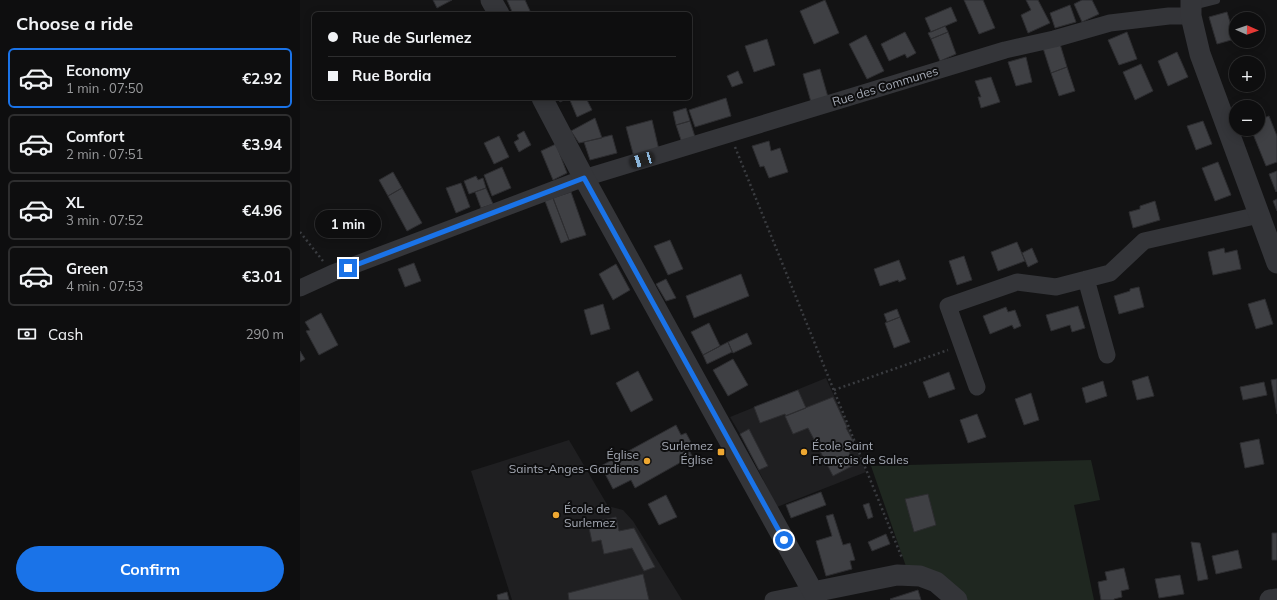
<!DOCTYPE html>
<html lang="en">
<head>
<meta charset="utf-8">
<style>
	:root { --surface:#0e0e0f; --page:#1c1c1d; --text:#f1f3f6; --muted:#9b9c9e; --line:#2e2e2f; --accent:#1a73e8 }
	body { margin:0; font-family:Mulish,sans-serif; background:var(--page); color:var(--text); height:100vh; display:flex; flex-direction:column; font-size:15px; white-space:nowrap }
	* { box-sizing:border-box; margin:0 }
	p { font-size:13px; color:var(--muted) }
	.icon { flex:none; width:22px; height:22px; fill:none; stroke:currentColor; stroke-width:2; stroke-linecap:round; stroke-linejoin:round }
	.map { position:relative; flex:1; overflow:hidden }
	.side { display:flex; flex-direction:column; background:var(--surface); width:300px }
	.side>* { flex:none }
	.guide { position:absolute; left:12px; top:12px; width:380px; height:88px; border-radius:6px; box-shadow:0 2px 10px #0003,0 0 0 1px var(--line); display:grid; align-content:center; height:88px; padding:0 16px; background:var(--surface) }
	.needle { width:26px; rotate:92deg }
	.buttons { position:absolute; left:929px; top:12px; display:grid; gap:8px }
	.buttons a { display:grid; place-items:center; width:36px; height:36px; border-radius:50%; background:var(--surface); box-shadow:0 2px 10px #0003,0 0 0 1px var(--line); font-size:20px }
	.end { position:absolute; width:18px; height:18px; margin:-9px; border:5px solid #1a73e8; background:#fff; box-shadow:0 0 0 2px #fff }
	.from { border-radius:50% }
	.bubble { position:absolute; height:28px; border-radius:14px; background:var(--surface); box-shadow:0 2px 10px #0003,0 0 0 1px var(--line); font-size:13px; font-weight:700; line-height:28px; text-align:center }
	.car { position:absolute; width:12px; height:24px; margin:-12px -6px; border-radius:5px; box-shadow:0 0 3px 1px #0007; background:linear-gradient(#222 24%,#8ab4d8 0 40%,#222 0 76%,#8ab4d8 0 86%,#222 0) }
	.guide b { display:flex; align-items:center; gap:14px; height:38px; font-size:15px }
	.guide b+b { border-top:1px solid var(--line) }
	.guide i { width:10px; height:10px; background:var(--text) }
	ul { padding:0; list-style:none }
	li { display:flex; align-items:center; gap:12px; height:60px; margin:0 8px 6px; padding:0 8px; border:2px solid var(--line); border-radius:6px }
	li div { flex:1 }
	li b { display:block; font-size:15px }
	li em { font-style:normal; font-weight:700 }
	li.current { border-color:var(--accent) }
	li>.icon { width:36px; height:36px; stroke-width:1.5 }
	h2 { padding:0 16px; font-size:18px; line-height:48px }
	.pay { display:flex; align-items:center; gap:10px; height:44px; padding:0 16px; font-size:15px }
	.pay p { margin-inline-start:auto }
	.cta { display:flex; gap:8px; margin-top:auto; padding:8px 16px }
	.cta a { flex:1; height:46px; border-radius:24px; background:var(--accent); color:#fff; font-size:16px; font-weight:700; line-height:46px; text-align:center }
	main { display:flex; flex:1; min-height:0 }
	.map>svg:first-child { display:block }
	.built { fill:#1f1f21 }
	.green { fill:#1f2720 }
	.building { fill:#3f4044; stroke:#2d2d30 }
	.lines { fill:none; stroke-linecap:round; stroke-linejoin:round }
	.path { stroke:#3a3c40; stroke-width:2.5; stroke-dasharray:2 3; stroke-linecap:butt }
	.service { stroke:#343539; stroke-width:8 }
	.minor { stroke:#343539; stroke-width:17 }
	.tertiary { stroke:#343539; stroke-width:21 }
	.route { stroke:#1a73e8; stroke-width:5 }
	.poi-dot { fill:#eea731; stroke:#0e0e0f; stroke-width:1.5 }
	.labels { text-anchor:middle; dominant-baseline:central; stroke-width:4; stroke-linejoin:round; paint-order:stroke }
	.street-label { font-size:12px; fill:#a5aab5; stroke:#0e0e0f }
	.poi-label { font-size:12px; fill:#a5aab5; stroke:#0e0e0f; text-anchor:end }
</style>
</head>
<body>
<main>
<section class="side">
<h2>Choose a ride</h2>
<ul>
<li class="current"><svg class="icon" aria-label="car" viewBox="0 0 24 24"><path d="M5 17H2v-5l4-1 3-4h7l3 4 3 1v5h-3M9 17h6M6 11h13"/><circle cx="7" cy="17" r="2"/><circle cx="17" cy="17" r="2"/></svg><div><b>Economy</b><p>1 min · 07:50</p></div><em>€2.92</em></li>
<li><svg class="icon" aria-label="car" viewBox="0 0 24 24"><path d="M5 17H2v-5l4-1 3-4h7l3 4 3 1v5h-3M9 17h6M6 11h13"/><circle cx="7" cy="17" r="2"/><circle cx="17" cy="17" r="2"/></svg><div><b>Comfort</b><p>2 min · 07:51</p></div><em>€3.94</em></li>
<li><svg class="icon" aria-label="car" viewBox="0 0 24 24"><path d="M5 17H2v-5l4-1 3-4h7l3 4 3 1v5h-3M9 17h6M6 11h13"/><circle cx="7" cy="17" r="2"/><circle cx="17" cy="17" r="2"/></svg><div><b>XL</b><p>3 min · 07:52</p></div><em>€4.96</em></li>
<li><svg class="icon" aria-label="car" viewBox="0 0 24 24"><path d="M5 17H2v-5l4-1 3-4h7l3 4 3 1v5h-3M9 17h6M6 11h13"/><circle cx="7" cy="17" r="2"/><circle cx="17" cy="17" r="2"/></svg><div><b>Green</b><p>4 min · 07:53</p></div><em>€3.01</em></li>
</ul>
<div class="pay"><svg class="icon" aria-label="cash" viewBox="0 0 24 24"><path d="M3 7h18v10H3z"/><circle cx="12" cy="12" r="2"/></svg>Cash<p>290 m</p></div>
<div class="cta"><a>Confirm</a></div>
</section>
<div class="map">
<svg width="977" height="600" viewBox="0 0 977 600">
	<rect width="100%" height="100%" fill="#131314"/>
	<!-- built -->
	<path class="built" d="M526 378 549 429 566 472 477 507 440 434 430 417Z
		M269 440 308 506 323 510 333 521 382 600H212L171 471Z"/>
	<!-- green -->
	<path class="green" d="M791 460 800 500 774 505 794 600H657L609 575 571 466Z"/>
	<!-- building -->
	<path class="building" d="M133 0H152L137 8Z
		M207 0H225L231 13 228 14H213Z
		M525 0 539 33 514 44 500 11Z
		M664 0H683L695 28 679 34Z
		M726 0H738L750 23 728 33 721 15 731 10Z
		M782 0H792L799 14 782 22 774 4Z
		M770 5 776 22 755 28 750 13Z
		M651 7 657 21 631 32 625 18Z
		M927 12 935 39 917 44 909 17Z
		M645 26 648 32 631 39 628 33Z
		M605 32 616 53 607 58 605 54 589 61 581 44Z
		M648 32 656 54 640 61 631 39Z
		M827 32 837 59 819 65 808 40Z
		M566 35 584 71 567 79 549 44Z
		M467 39 475 65 454 72 445 46Z
		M760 44 767 67 751 73 743 48Z
		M877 52 888 77 868 86 858 61Z
		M726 57 732 82 716 86 708 62Z
		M841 64 853 91 835 100 823 72Z
		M767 67 775 91 759 96 751 73Z
		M520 69 528 97 511 102 503 74Z
		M438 71 443 83 432 87 427 76Z
		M691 77 700 102 681 108 678 97H681L675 81Z
		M258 98H268L260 102Z
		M269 98H286L292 110 277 117Z
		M426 98 431 116 395 127 389 110Z
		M386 108 390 121 376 125 373 112Z
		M969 116 977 136V162L966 166 951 129H958V120Z
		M295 118 302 138 279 143 271 131Z
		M352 120 359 150 334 157 326 127Z
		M390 121 396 140 382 143 376 125Z
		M903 121 912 144 896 150 887 126Z
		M224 131 231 145 219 152 214 142 219 139 217 135Z
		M312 135 317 153 290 160 284 142Z
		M199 136 209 157 194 164 184 143Z
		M469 141 471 151 480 148 488 172 469 178 464 166 460 167 452 146Z
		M256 144 267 173 253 180 241 151Z
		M918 162 931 195 915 201 902 168Z
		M202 167 211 188 192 196 184 175Z
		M977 171V191L976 192 969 174Z
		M93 172 102 188 88 196 79 180Z
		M176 176 178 180 183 178 186 188 169 194 164 181Z
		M161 183 170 207 156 213 146 188Z
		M102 188 122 223 107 231 88 196Z
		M186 188 193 204 181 208 175 192Z
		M271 192 286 235 269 240 253 198Z
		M253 198 269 240 261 243 245 201Z
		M977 199V211L973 201Z
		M855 201 860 220 833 228 829 212 840 209V206Z
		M370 240 383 269 368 275 354 246Z
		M717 242 725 261 698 271 691 252Z
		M732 248 738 262 728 267 722 253Z
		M924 248 925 253 937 250 941 269 913 275 908 252Z
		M664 256 672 280 657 285 649 261Z
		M599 260 606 279 599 282 598 280 580 286 574 269Z
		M114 263 121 281 105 287 98 269Z
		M316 264 330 290 313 300 299 274Z
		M441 274 449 296 394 318 386 296Z
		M366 279 376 298 366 301 356 284Z
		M839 287 844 307 819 314 814 296 830 291V289Z
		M965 299 973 324 956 329 948 304Z
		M303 304 310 329 291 335 284 310Z
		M778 306 785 328 772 332 770 325 751 331 746 315Z
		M706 307 708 312 715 310 721 326 714 329 712 325 690 334 683 316Z
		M597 309 600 317 587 322 584 314Z
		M21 313 38 345 19 355 6 331 10 330 5 322Z
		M600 317 610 342 594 348 585 323Z
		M409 323 420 346 403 355 391 332Z
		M447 333 452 344 433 353 428 342Z
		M428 342 432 352 407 364 403 355Z
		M0 351 5 359 0 362Z
		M433 359 448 385 428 396 413 370Z
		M338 371 353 400 331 412 316 383Z
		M649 372 655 389 629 398 623 382Z
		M848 376 854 396 837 400 832 381Z
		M977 379V414L971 380Z
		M803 381 807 396 786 403 782 388Z
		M964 382 967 395 943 400 940 387Z
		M498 390 506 408 486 416 485 414 460 423 454 407Z
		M731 393 739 420 724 425 715 399Z
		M533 397 547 427 546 428 557 448 549 452 556 464 533 476 508 428 493 434 485 416Z
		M677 414 686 437 668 443 660 420Z
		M376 425 381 435 386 433 392 444 387 446 392 456 335 488 331 480 313 489 301 466Z
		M449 429 468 466 459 470 440 434Z
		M959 439 964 464 945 468 940 443Z
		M521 492 526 505 491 518 486 505Z
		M628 494 636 525 614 532 605 499Z
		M366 495 377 517 359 525 348 504Z
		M569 503 573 517 568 519 563 505Z
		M533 514 543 545 550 543 555 560 550 561 552 569 526 576 516 541 532 536 526 516Z
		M316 517 319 531 334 528 355 567 344 571 332 548 304 554 301 540 292 542 288 523Z
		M972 533H977V560H972Z
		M586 534 590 544 572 551 568 542Z
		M891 542 900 543 908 579 898 581Z
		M938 550 942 568 916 574 912 556Z
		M824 568 829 589 821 591 822 597 814 599V600H801L798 582 807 580 805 572Z
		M343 574 349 600H269L268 593Z
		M880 575 884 594 859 598 855 579Z
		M618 590 621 600H591L590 599Z
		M207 592 209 600H198L197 595Z"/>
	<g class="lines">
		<!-- path -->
		<path class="path" d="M435 147 602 558
			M0 232 23 261
			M534 390 648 350"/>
		<!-- service -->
		<path class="service" d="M892 6 916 0"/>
		<!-- minor -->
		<path class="minor" d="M786 279 807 355
			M0 288 33 273 284 178 705 50 754 39 810 23 869 16H891
			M677 387 648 306 717 282 756 287 810 273 844 241 959 215
			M473 600 513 592"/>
		<!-- tertiary -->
		<path class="tertiary" d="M191 0 199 14
			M891 0V16L900 54 977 263
			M242 98 284 178 513 592 597 575 620 576 636 582 657 600
			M970 600 977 599"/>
	</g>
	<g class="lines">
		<!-- route -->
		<path class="route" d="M48 268 284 178 484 540"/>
	</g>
	<!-- markers -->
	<g class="poi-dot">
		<rect x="417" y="448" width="8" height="8" rx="2"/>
		<circle cx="504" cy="452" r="4"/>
		<circle cx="347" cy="461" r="4"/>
		<circle cx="256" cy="515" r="4"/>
	</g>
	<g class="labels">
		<!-- street labels -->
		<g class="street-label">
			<text transform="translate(585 86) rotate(-17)">Rue des Communes</text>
		</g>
		<!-- poi labels -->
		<g class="poi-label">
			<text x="413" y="445">Surlemez<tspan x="413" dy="14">Église</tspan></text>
			<text x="512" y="445" text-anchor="start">École Saint<tspan x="512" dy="14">François de Sales</tspan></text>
			<text x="339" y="454">Église<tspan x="339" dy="14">Saints-Anges-Gardiens</tspan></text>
			<text x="264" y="508" text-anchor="start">École de<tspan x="264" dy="14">Surlemez</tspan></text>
		</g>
	</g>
</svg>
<div class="buttons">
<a><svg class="needle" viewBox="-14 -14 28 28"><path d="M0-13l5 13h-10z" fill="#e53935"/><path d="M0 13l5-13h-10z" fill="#9b9c9e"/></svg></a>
<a>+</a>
<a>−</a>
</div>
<i class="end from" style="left:484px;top:540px"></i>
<i class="end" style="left:48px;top:268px"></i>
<div class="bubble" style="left:15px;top:210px;width:66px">1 min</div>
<i class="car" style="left:342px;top:160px;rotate:253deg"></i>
<div class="guide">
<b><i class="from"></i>Rue de Surlemez</b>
<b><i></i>Rue Bordia</b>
</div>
</div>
</main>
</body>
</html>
